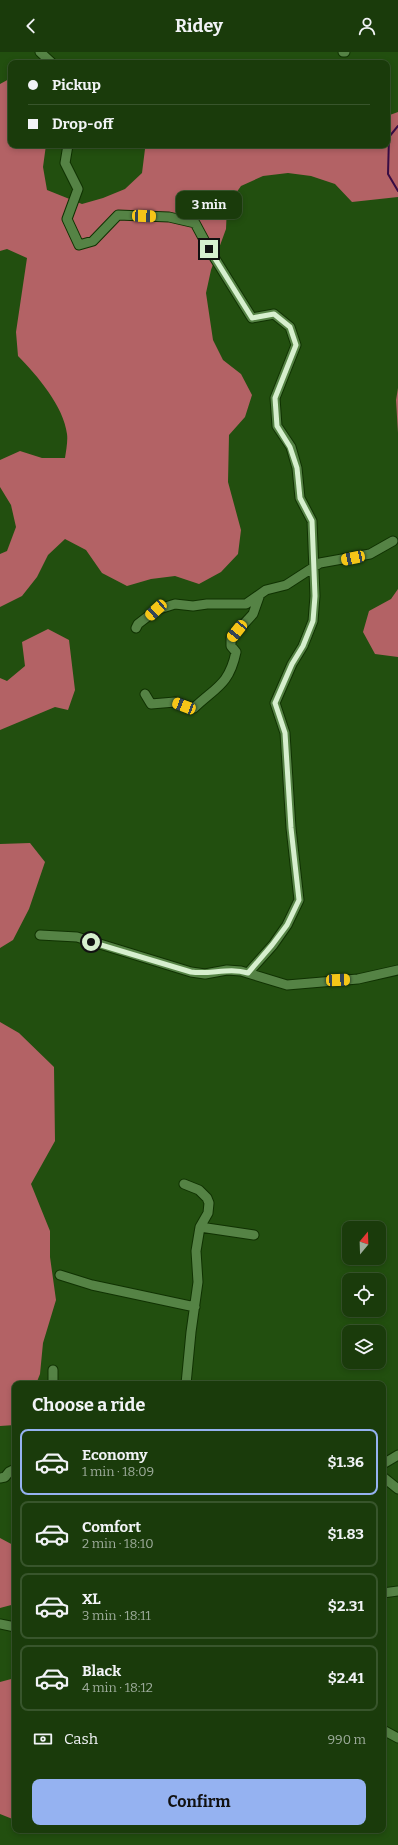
<!DOCTYPE html>
<html lang="en">
<head>
<meta charset="utf-8">
<style>
	:root { --surface:#1a3b0b; --page:#234214; --text:#f1f3f6; --muted:#9fad9d; --line:#38552c; --accent:#95b2f1 }
	body { margin:0; font-family:Bitter,serif; background:var(--page); color:var(--text); height:100vh; display:flex; flex-direction:column; font-size:15px; white-space:nowrap }
	* { box-sizing:border-box; margin:0 }
	p { font-size:13px; color:var(--muted) }
	.icon { flex:none; width:22px; height:22px; fill:none; stroke:currentColor; stroke-width:2; stroke-linecap:round; stroke-linejoin:round }
	.map { position:relative; flex:1; overflow:hidden }
	.side { position:absolute; left:12px; top:1329px; width:374px; height:452px; display:flex; flex-direction:column; background:var(--surface); border-radius:8px; box-shadow:0 2px 6px #0003,0 0 0 1px var(--line) }
	.side>* { flex:none }
	.guide { position:absolute; left:8px; top:8px; width:382px; height:88px; border-radius:8px; box-shadow:0 2px 6px #0003,0 0 0 1px var(--line); display:grid; align-content:center; height:88px; padding:0 20px; background:var(--surface) }
	.needle { width:26px; rotate:19deg }
	.controls { position:absolute; left:342px; top:1169px; display:grid; gap:8px }
	.controls a { display:grid; place-items:center; width:44px; height:44px; border-radius:8px; background:var(--surface); box-shadow:0 2px 6px #0003,0 0 0 1px var(--line); font-size:20px }
	.end { position:absolute; width:18px; height:18px; margin:-9px; border:5px solid #d6efce; background:#111; box-shadow:0 0 0 2px #111 }
	.from { border-radius:50% }
	.bubble { position:absolute; height:28px; border-radius:8px; background:var(--surface); box-shadow:0 2px 6px #0003,0 0 0 1px var(--line); font-size:13px; font-weight:700; line-height:28px; text-align:center }
	.car { position:absolute; width:12px; height:24px; margin:-12px -6px; border-radius:5px; box-shadow:0 0 3px 1px #0007; background:linear-gradient(#f5c518 24%,#345 0 40%,#f5c518 0 76%,#345 0 86%,#f5c518 0) }
	.guide b { display:flex; align-items:center; gap:14px; height:38px; font-size:15px }
	.guide b+b { border-top:1px solid var(--line) }
	.guide i { width:10px; height:10px; background:var(--text) }
	ul { padding:0; list-style:none }
	li { display:flex; align-items:center; gap:12px; height:66px; margin:0 8px 6px; padding:0 12px; border:2px solid var(--line); border-radius:8px }
	li div { flex:1 }
	li b { display:block; font-size:15px }
	li em { font-style:normal; font-weight:700 }
	li.current { border-color:var(--accent) }
	li>.icon { width:36px; height:36px; stroke-width:1.5 }
	h2 { padding:0 20px; font-size:18px; line-height:48px }
	.pay { display:flex; align-items:center; gap:10px; height:44px; padding:0 20px; font-size:15px }
	.pay p { margin-inline-start:auto }
	.primary-button { display:flex; gap:8px; margin-top:auto; padding:8px 20px }
	.primary-button a { flex:1; height:46px; border-radius:8px; background:var(--accent); color:#111; font-size:16px; font-weight:700; line-height:46px; text-align:center }
	header { display:flex; justify-content:space-between; align-items:center; height:52px; padding:0 20px; background:var(--surface); font-size:18px; font-weight:700 }
	.map>svg:first-child { display:block }
	.forest { fill:#b36265 }
	.lines { fill:none; stroke-linecap:round; stroke-linejoin:round }
	.stream { stroke:#380c44; stroke-width:2 }
	.minor-casing { stroke:#103202; stroke-width:11 }
	.minor { stroke:#558345; stroke-width:9 }
	.route { stroke:#d6efce; stroke-width:5 }
</style>
</head>
<body>
<header><svg class="icon" aria-label="back" viewBox="0 0 24 24"><path d="M15 5l-7 7 7 7"/></svg>Ridey<svg class="icon" aria-label="person" viewBox="0 0 24 24"><circle cx="12" cy="8" r="4"/><path d="M4 21q1-7 8-7t8 7"/></svg></header>
<div class="map">
<svg width="398" height="1793" viewBox="0 0 398 1793">
	<rect width="100%" height="100%" fill="#224f0f"/>
	<!-- forest -->
	<path class="forest" d="M11 26V93H46L43 115 47 138 82 152 103 146 125 137 142 121 145 97 143 93H387V64L398 60V145L352 150 335 132 311 124 288 121 263 124 241 134 227 154 226 177 211 218 206 241 213 288 223 308 241 322 252 343 245 365 229 383 228 430 241 478 238 502 221 520 199 532 175 524 151 527 127 534 102 521 86 498 65 487 48 503 37 525 22 544 0 555V502L7 499 16 475 11 453 0 435V408L20 399 42 406H65C66 399 68 389 67 382 64 355 37 323 18 304L16 280 27 206 7 197 0 199V32Z
		M398 336V381L396 348Z
		M398 537V605L375 602 363 580 369 559 391 547Z
		M48 577 69 588 75 638 68 658 55 655 0 678V626L7 629 25 614 22 590Z
		M30 791 45 810 29 857 13 888 0 896V792Z
		M0 970 19 981 54 1015 55 1089 31 1132 50 1179V1205L56 1248 43 1291 40 1322 36 1332H15V1373L0 1374Z
		M0 1486 15 1494V1552L0 1556Z
		M15 1626V1768L0 1762V1630Z"/>
	<g class="lines">
		<!-- stream -->
		<path class="stream" d="M398 74 389 85 388 122 398 139"/>
		<defs>
			<path id="minor" d="M40 0 52 11
				M343 0H345
				M68 93 65 111 78 137 67 167 79 193 93 189 118 163 169 165 195 171 209 197 252 266 274 262 290 275 296 293 275 346 277 374 291 395 297 416 300 446 312 469 315 544 313 569 303 594 292 612 275 651 285 681 291 776 299 848 287 873 273 893 248 921
				M136 576 138 572 156 558 175 552 193 554 207 552H246L266 538 286 533 320 511 370 502 393 489
				M145 642 151 652 175 650 194 656C216 635 229 633 236 600L231 594V586L253 562 259 545
				M40 883 77 885 191 920 205 922 227 918 241 919 287 933 358 927 398 918
				M184 1132 199 1138 207 1146 209 1151 208 1161 200 1175 196 1199 198 1230 191 1280 186 1332
				M200 1175 254 1183
				M60 1223 92 1233 195 1255
				M53 1318V1332
				M383 1412 398 1403
				M383 1425 398 1437
				M0 1426 5 1425 9 1420 15 1417
				M383 1541 398 1539
				M0 1572 15 1575
				M383 1678 398 1686"/>
		</defs>
		<!-- minor casing -->
		<use href="#minor" class="minor-casing"/>
		<!-- minor -->
		<use href="#minor" class="minor"/>
	</g>
	<g class="lines">
		<!-- route -->
		<path class="route" d="M91 890 191 920C211 923 228 915 248 921L272 893 287 873 299 848 291 776 285 681 275 651 292 612 303 594 313 569 315 544 312 469 300 446 297 416 290 395 277 374 275 346 296 293 290 275 274 262 252 266 209 197"/>
	</g>
</svg>
<div class="controls">
<a><svg class="needle" viewBox="-14 -14 28 28"><path d="M0-13l5 13h-10z" fill="#e53935"/><path d="M0 13l5-13h-10z" fill="#9fad9d"/></svg></a>
<a><svg class="icon" aria-label="locate" viewBox="0 0 24 24"><circle cx="12" cy="12" r="6"/><path d="M12 2v4M12 18v4M2 12h4M18 12h4"/></svg></a>
<a><svg class="icon" aria-label="layers" viewBox="0 0 24 24"><path d="M12 4l9 5-9 5-9-5zM3 14l9 5 9-5"/></svg></a>
</div>
<i class="end from" style="left:91px;top:890px"></i>
<i class="end" style="left:209px;top:197px"></i>
<div class="bubble" style="left:176px;top:139px;width:66px">3 min</div>
<i class="car" style="left:144px;top:164px;rotate:92deg"></i>
<i class="car" style="left:353px;top:506px;rotate:258deg"></i>
<i class="car" style="left:156px;top:558px;rotate:228deg"></i>
<i class="car" style="left:237px;top:579px;rotate:219deg"></i>
<i class="car" style="left:184px;top:654px;rotate:291deg"></i>
<i class="car" style="left:338px;top:928px;rotate:87deg"></i>
<div class="guide">
<b><i class="from"></i>Pickup</b>
<b><i></i>Drop-off</b>
</div>
<section class="side">
<h2>Choose a ride</h2>
<ul>
<li class="current"><svg class="icon" aria-label="car" viewBox="0 0 24 24"><path d="M5 17H2v-5l4-1 3-4h7l3 4 3 1v5h-3M9 17h6M6 11h13"/><circle cx="7" cy="17" r="2"/><circle cx="17" cy="17" r="2"/></svg><div><b>Economy</b><p>1 min · 18:09</p></div><em>$1.36</em></li>
<li><svg class="icon" aria-label="car" viewBox="0 0 24 24"><path d="M5 17H2v-5l4-1 3-4h7l3 4 3 1v5h-3M9 17h6M6 11h13"/><circle cx="7" cy="17" r="2"/><circle cx="17" cy="17" r="2"/></svg><div><b>Comfort</b><p>2 min · 18:10</p></div><em>$1.83</em></li>
<li><svg class="icon" aria-label="car" viewBox="0 0 24 24"><path d="M5 17H2v-5l4-1 3-4h7l3 4 3 1v5h-3M9 17h6M6 11h13"/><circle cx="7" cy="17" r="2"/><circle cx="17" cy="17" r="2"/></svg><div><b>XL</b><p>3 min · 18:11</p></div><em>$2.31</em></li>
<li><svg class="icon" aria-label="car" viewBox="0 0 24 24"><path d="M5 17H2v-5l4-1 3-4h7l3 4 3 1v5h-3M9 17h6M6 11h13"/><circle cx="7" cy="17" r="2"/><circle cx="17" cy="17" r="2"/></svg><div><b>Black</b><p>4 min · 18:12</p></div><em>$2.41</em></li>
</ul>
<div class="pay"><svg class="icon" aria-label="cash" viewBox="0 0 24 24"><path d="M3 7h18v10H3z"/><circle cx="12" cy="12" r="2"/></svg>Cash<p>990 m</p></div>
<div class="primary-button"><a>Confirm</a></div>
</section>
</div>
</body>
</html>
